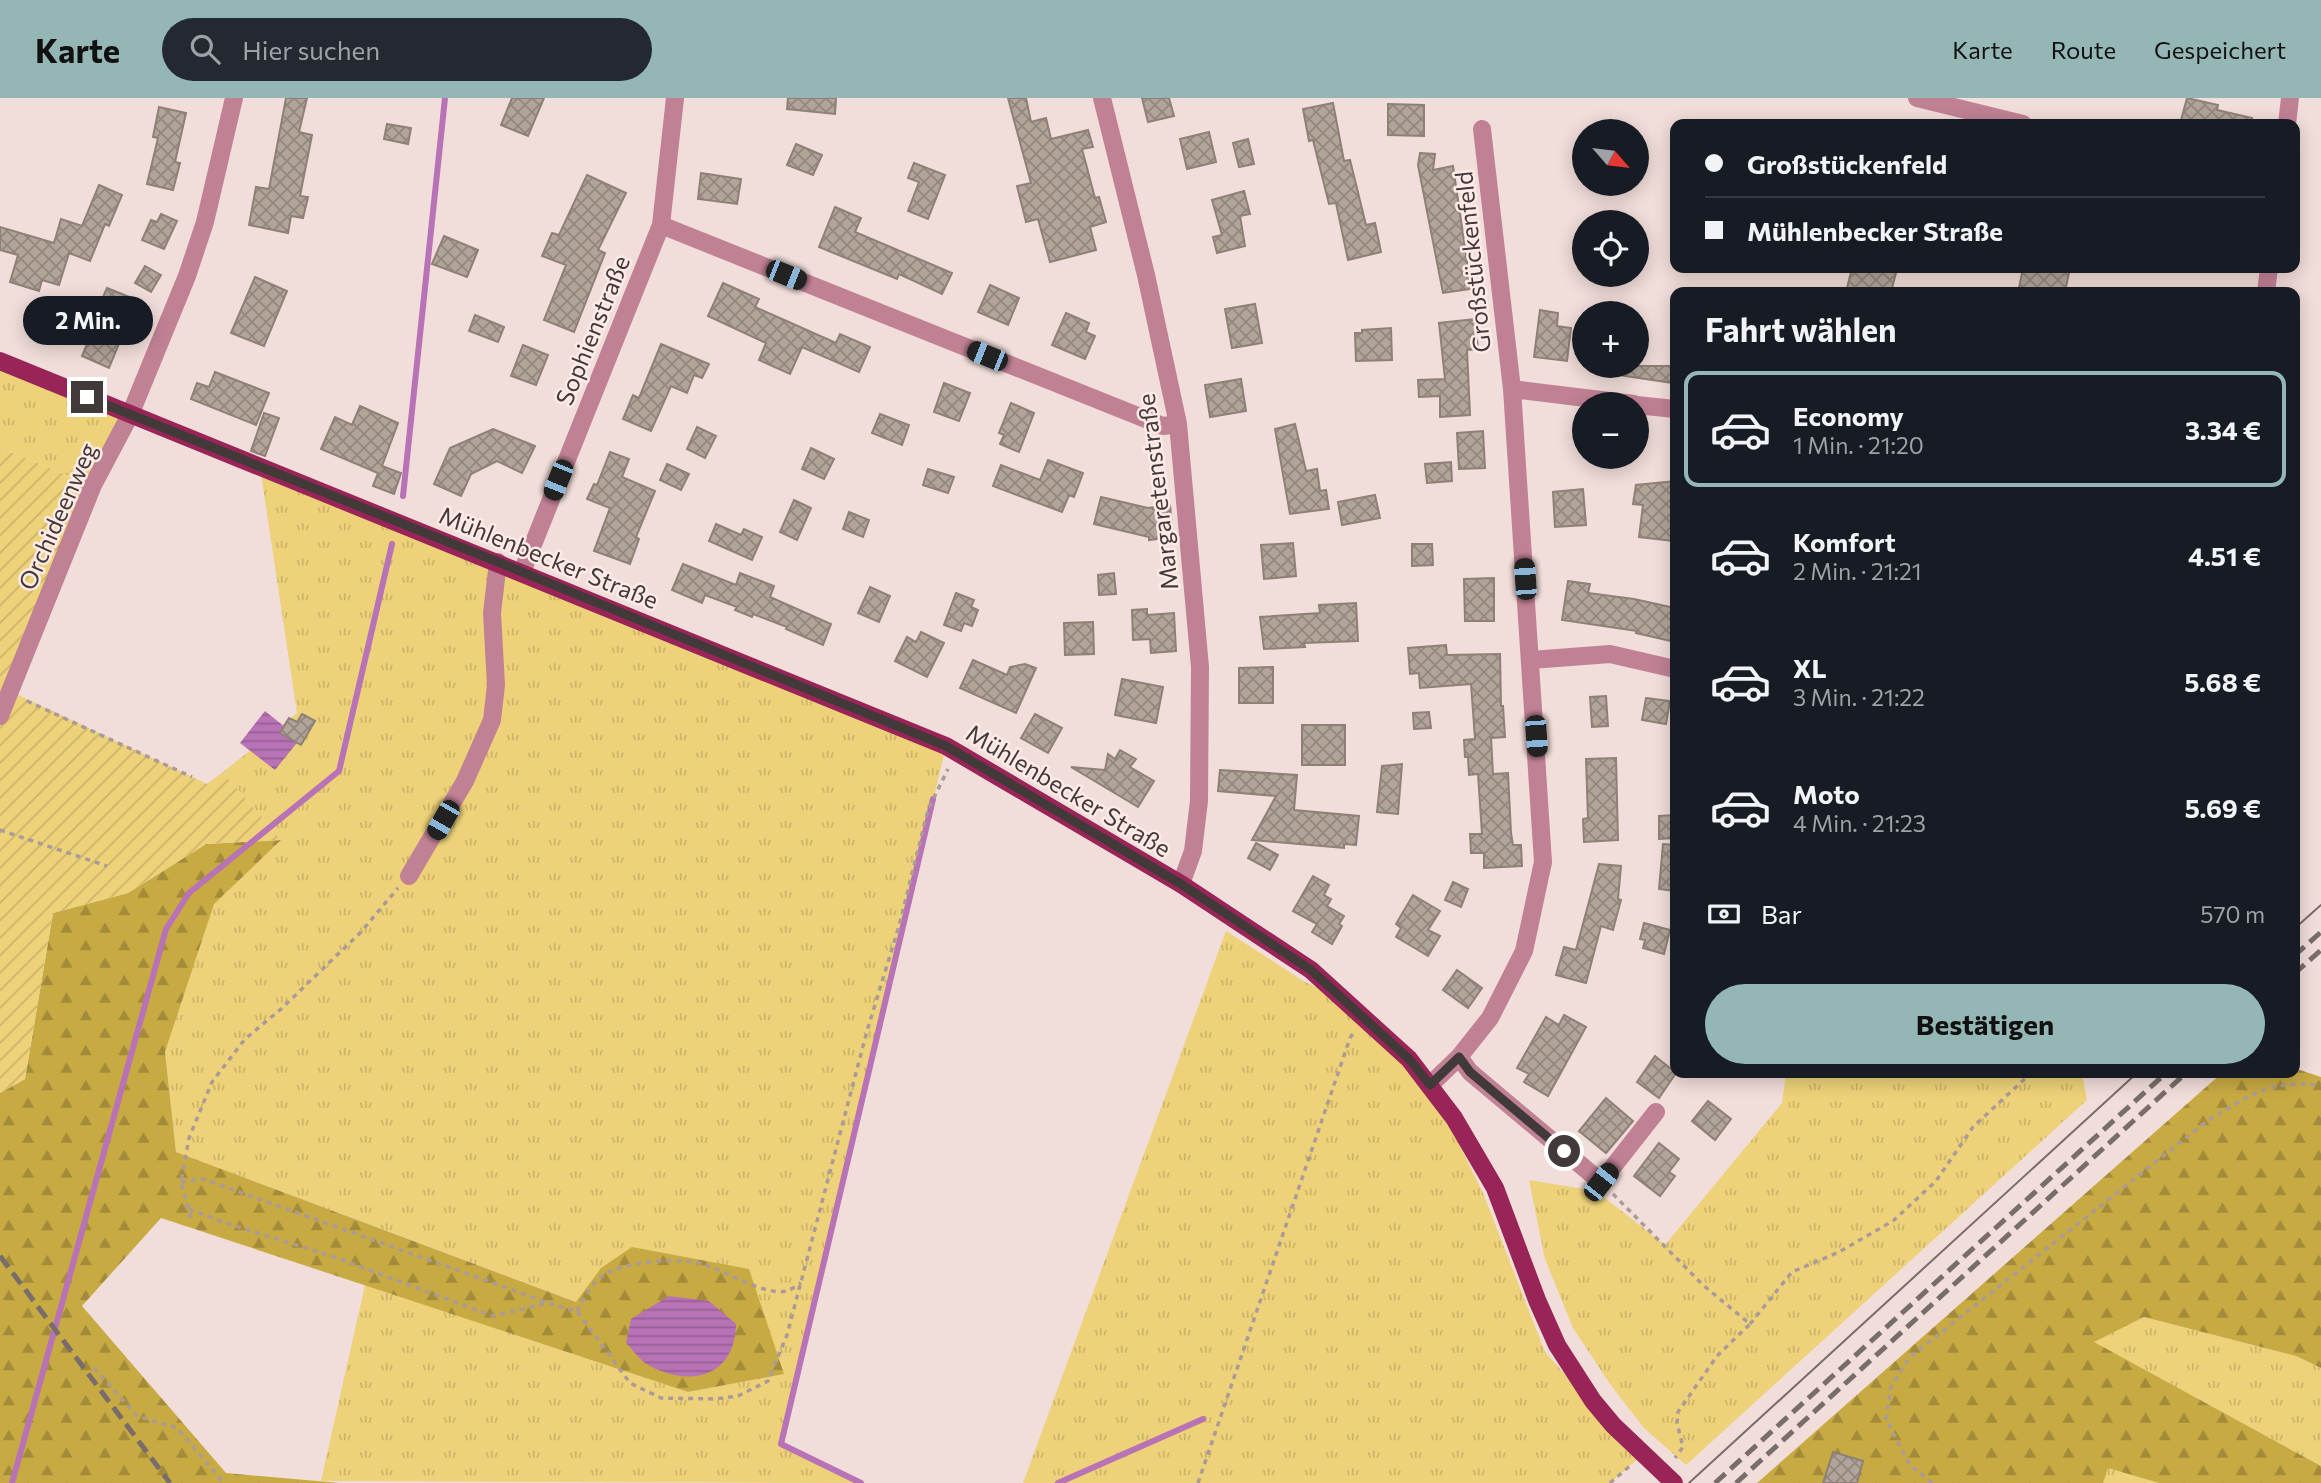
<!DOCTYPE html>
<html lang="de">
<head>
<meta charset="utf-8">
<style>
	:root { --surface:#171b24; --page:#242831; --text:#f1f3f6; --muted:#9ea1a6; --line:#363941; --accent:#94b7b5 }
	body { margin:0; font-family:Commissioner,sans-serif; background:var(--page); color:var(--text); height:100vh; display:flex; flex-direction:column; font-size:26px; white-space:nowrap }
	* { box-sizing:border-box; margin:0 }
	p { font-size:23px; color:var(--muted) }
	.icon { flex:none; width:38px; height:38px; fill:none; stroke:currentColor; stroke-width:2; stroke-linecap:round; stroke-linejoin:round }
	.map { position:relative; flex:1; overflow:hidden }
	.details { position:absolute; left:1670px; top:189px; width:630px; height:791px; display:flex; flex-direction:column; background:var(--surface); border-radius:14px; box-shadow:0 4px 18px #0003 }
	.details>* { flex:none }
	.hud { position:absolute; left:1670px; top:21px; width:630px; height:154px; border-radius:14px; box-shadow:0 4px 18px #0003; display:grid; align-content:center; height:154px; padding:0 35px; background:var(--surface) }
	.needle { width:46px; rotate:118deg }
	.buttons { position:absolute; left:1572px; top:21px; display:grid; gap:14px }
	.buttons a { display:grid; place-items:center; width:77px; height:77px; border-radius:50%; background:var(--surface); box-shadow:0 4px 18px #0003; font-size:35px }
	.end { position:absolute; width:32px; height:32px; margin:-16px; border:9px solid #423a39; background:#fff; box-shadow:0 0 0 4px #fff }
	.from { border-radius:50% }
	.bubble { position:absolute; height:49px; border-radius:24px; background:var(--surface); box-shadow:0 4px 18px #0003; font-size:23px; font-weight:700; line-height:49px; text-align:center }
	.car { position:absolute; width:21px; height:42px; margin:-21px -10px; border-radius:9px; box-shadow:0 0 5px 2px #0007; background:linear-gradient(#222 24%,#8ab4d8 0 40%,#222 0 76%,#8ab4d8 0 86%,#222 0) }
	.hud b { display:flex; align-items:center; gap:24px; height:66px; font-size:26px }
	.hud b+b { border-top:2px solid var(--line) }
	.hud i { width:18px; height:18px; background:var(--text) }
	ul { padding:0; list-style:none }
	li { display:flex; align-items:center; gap:21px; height:116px; margin:0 14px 10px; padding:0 21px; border:4px solid transparent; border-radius:14px }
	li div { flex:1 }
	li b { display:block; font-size:26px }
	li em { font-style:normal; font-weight:700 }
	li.selected { border-color:var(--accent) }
	li>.icon { width:63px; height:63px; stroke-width:1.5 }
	h2 { padding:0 35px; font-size:32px; line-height:84px }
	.pay { display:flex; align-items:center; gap:18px; height:77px; padding:0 35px; font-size:26px }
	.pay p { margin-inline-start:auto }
	.action { display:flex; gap:14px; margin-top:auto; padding:14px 35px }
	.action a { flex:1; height:80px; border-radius:42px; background:var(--accent); color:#111; font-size:28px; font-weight:700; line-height:80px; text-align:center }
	header { display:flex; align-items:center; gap:42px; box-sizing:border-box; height:98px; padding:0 35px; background:var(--accent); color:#111 }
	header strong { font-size:33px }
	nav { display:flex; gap:38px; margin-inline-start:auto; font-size:24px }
	.search { width:490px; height:63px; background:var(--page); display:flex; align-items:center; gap:18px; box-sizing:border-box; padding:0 24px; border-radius:38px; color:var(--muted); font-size:26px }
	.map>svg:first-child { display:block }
	.grass { fill:url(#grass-tufts) }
	.forest { fill:url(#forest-firs) }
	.garden { fill:url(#garden-furrows) }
	.water { fill:url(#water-rules) }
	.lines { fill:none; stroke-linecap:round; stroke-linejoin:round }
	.stream { stroke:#b872b6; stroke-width:6 }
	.building { fill:url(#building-cross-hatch); stroke:#8e8076; stroke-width:2 }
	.path { stroke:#aa9b98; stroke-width:3.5; stroke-dasharray:5 5; stroke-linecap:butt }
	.minor { stroke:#c18195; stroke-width:18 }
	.major { stroke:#992457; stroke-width:18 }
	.tram { stroke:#786d6b; stroke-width:2 }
	.rail { stroke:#786d6b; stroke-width:5; stroke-dasharray:14 7; stroke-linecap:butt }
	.route { stroke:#423a39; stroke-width:9 }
	.labels { text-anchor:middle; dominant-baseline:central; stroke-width:5; stroke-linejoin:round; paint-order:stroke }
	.street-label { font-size:24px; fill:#423a39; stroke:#feeae6 }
</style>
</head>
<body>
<header>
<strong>Karte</strong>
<div class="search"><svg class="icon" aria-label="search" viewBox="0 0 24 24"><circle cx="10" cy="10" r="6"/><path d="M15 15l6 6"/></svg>Hier suchen</div>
<nav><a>Karte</a><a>Route</a><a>Gespeichert</a></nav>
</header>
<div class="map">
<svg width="2321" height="1385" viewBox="0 0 2321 1385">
	<defs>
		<pattern id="grass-tufts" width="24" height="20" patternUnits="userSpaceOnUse" patternTransform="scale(1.75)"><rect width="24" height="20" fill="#edd279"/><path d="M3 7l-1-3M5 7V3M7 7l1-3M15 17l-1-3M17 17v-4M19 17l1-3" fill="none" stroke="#ccb569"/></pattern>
		<pattern id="forest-firs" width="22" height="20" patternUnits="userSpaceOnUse" patternTransform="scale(1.75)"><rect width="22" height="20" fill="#c8aa43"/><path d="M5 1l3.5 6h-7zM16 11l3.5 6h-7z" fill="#a48b39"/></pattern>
		<pattern id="garden-furrows" width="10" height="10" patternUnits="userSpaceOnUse" patternTransform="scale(1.75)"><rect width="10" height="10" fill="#edd279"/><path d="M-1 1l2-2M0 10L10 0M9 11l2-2" fill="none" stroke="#ccb569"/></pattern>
		<pattern id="water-rules" width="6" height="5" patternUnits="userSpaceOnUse" patternTransform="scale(1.75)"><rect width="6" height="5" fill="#b872b6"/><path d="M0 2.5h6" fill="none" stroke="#975f95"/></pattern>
		<pattern id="building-cross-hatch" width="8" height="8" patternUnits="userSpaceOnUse" patternTransform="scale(1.75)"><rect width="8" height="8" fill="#b2a499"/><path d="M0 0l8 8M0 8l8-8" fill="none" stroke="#92877e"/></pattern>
	</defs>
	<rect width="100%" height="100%" fill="#f1ddd9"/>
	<!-- grass -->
	<path class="grass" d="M0 267 121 321 89 386 0 350Z
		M260 369 946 648 781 1345 861 1385 321 1383 365 1187 688 1294 783 1276 748 1171 601 1170 577 1204 176 1054 165 954 214 805 281 742 223 674 297 615Z
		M1226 833 1303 883 1350 905 1430 987 1483 1095 1545 1254 1609 1326 1643 1356 1610 1385H1023Z
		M1786 975H2082L2087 1002 1686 1367 1644 1330 1610 1286 1573 1230 1545 1161 1529 1082 1596 1093 1665 1147 1782 1005Z
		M2144 1219 2296 1258 2321 1270V1368L2093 1244Z
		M2107 1369 2159 1385H2103Z"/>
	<!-- forest -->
	<path class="forest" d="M281 742 214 806 165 954 176 1054 576 1204 601 1170 632 1149 749 1171 784 1276 688 1294 161 1120 82 1208 226 1375 340 1385H0V995L25 981 53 815 128 795 206 746Z
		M2294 970 2321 979V1270L2296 1258 2144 1219 2094 1244 2321 1368V1385H2159L2108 1370 2103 1385H1757L2222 975H2294Z"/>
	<!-- garden -->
	<path class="garden" d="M0 350 89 386 12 594 207 686 223 674 281 742 206 746 128 795 53 815 25 981 0 995Z"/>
	<!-- water -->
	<path class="water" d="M265 613 300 641 275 672 240 645Z
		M669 1198 709 1203 736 1226C735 1278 692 1290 650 1268 641 1264 633 1252 626 1245L631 1221Z"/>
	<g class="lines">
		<!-- stream -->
		<path class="stream" d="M403 398 445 0
			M12 1385 166 831 189 795 339 673 392 446
			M861 1385 781 1346 933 701
			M1058 1385 1203 1321"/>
	</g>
	<!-- building -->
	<path class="building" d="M286 0H307L299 34 312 37 300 98 308 99 303 120 291 118 288 135 249 127 256 89 269 91Z
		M512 0H544L528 38 501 27Z
		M788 0H836L835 16 787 11Z
		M1008 0H1026L1031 24 1046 20 1051 41 1088 32 1093 49 1082 51 1095 100 1099 99 1106 124 1090 129 1096 152 1050 164 1038 121 1026 124 1017 88 1031 85Z
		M1142 0H1169L1174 18 1148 24Z
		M2187 0 2218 7 2217 12 2252 20 2251 26H2180Z
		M1333 5 1344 63 1350 62 1366 127 1375 125 1381 154 1348 162 1336 105 1329 106 1313 42 1309 43 1303 11Z
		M1388 6 1424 7V38L1388 37Z
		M159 9 186 15 175 64 180 65 173 92 147 86 158 40 153 39Z
		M387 26 411 30 408 46 384 41Z
		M1209 34 1216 64 1187 71 1180 41Z
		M1248 41 1254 66 1239 69 1233 45Z
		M796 46 822 57 813 77 787 67Z
		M1420 55 1435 56 1433 72 1453 68 1471 191 1443 195 1418 67Z
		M914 65 945 77 928 121 908 113 919 84 908 80Z
		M701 75 741 81 737 106 698 101Z
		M587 77 626 95 598 152 605 155 574 234 544 222 566 167 542 158 552 135 559 137Z
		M99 87 122 97 109 128 105 126 90 163 69 155 59 187 42 182 39 193 10 184 18 157 0 152V129L54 145 61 121 82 128Z
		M1244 93 1250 116 1240 118 1245 148 1217 155 1213 139 1222 137 1212 102Z
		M835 109 861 120 855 134 952 175 942 196 899 176 897 181 819 149Z
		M161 116 177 123 164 151 142 142 151 122 157 124Z
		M444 138 478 152 467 179 432 166Z
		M145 168 161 177 151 194 135 185Z
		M1852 170H1874L1896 175 1891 194H1846Z
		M2023 170H2070L2065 194H2036L2019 190Z
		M255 179 287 193 264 248 231 235Z
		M723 185 759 201 755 209 836 245 840 236 870 249 859 274 802 249 790 276 759 262 766 245 708 218Z
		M990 187 1019 200 1008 227 978 214Z
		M107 190 137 202 109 270 82 258 98 220 94 219Z
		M1255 206 1262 245 1232 250 1225 211Z
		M1540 212 1558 215 1557 228 1571 230 1567 263 1534 259Z
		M1066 215 1089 225 1086 234 1095 238 1085 261 1052 247Z
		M475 217 504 229 498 244 469 233Z
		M1475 221 1478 251 1467 252 1470 317 1440 319V298L1419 299 1418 282 1445 281 1439 225Z
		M1391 230 1392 262 1356 263 1355 235H1362V232Z
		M661 246 709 266 702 280 694 277 687 295 671 288 651 333 623 321 633 297 639 300Z
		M523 247 548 257 536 287 511 278Z
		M1619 268H1675L1673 285 1618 277Z
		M215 274 269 295 256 327 191 301 197 285 209 289Z
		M1241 281 1246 313 1210 319 1205 287Z
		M944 285 970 295 959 323 934 314Z
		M1011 305 1034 315 1019 354 1000 346 1004 337 999 335Z
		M360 308 398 325 382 368 401 375 394 396 373 388 378 375 321 351 335 319 352 327Z
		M264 315 279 320 265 358 251 353Z
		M880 316 909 327 902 347 872 335Z
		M1295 326 1306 373 1317 371 1320 393 1326 392 1329 411 1290 416 1275 331Z
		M697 329 716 338 705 360 687 351Z
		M493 331 535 348 522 375 497 363 471 376 461 398 434 386 450 350Z
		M1483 333 1485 370 1459 371 1457 335Z
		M811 350 834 361 824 381 802 371Z
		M610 354 629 361 622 379 655 393 636 439 639 441 630 466 594 453 610 410 587 401 594 386 597 387Z
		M1048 362 1083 375 1074 399 1069 397 1062 414 993 388 1001 367 1040 382Z
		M1451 364 1452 383 1427 385 1425 366Z
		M667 366 689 376 681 392 660 382Z
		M928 371 954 379 948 395 923 387Z
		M1675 383 1673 443 1639 439 1643 407 1633 406 1636 387Z
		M1583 391 1586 427 1555 429 1553 394Z
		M1375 397 1380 420 1342 427 1338 404Z
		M1101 399 1148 410 1170 407 1173 439 1149 442V439L1094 426Z
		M794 402 811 410 797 442 780 434Z
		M849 414 869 422 863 439 843 431Z
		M716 426 741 437 744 431 762 439 752 462 709 443Z
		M1293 445 1296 478 1264 481 1261 447Z
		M1412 446H1432L1433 467 1412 468Z
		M683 466 736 487 740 475 774 488 770 499 831 526 823 547 786 531 787 529 753 516 752 519 735 512 737 509 705 497 702 505 672 492Z
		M1114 475 1116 496 1099 497 1098 477Z
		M1494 480V523H1465L1464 481Z
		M1568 483 1590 486 1588 495 1634 501 1675 510V544L1636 535 1637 533 1562 522Z
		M870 489 890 498 879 524 858 515Z
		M956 495 974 502 971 509 978 512 972 528 964 525 961 533 944 527Z
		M1356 505 1358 543 1304 545 1305 549 1264 551 1260 519 1320 515 1319 507Z
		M1147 511V517L1174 515 1176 553 1151 555 1150 541 1133 542 1132 512Z
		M1093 524 1094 556 1065 557 1064 525Z
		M921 534 944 545 927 579 895 563 907 539 916 544Z
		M1446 547 1447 557 1500 556 1501 608H1503L1505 639 1491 640 1493 676 1508 675 1511 735 1513 747H1521L1522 768 1484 770V755H1471L1470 736H1482L1478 676 1469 677 1468 659H1465L1464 642 1475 641 1471 586 1420 590 1419 575 1410 576 1408 550Z
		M973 562 1007 577 1010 569 1025 566 1036 570 1016 615 960 590Z
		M1273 569V605H1239V570Z
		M1122 581 1163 589 1156 625 1115 617Z
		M1606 598 1608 628 1592 629 1590 599Z
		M1646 600 1670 603 1666 626 1642 622Z
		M1429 614 1431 630 1414 631 1413 615Z
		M302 616 315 623 301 647 280 635 289 620 297 624Z
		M1035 616 1062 630 1048 655 1021 640Z
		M1302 627H1345V667H1302Z
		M1120 652 1136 661 1130 669 1154 683 1138 709 1071 669 1105 672 1108 656 1115 661Z
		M1616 660 1618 742 1584 744 1583 721 1588 720 1586 661Z
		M1402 666 1398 716 1377 714 1382 668Z
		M1220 672 1297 677 1294 712 1359 718 1356 747 1344 746V750L1252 742 1276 698 1218 693Z
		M1675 717V740L1659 741V718Z
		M1256 745 1278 757 1270 772 1248 760Z
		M1663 746 1675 747V793L1659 791Z
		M1599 766 1621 768 1618 801 1621 802 1613 832 1601 828 1586 885 1556 877 1564 849 1576 852Z
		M1313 778 1329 787 1324 797 1331 801 1327 808 1344 818 1339 826 1342 828 1332 846 1312 834 1317 826 1293 813Z
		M1453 784 1468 791 1461 809 1445 802Z
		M1413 797 1440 813 1428 832 1440 838 1428 858 1396 839 1401 830 1396 826Z
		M1644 825 1670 832 1664 856 1643 850 1645 842 1640 841Z
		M1457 872 1482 890 1468 910 1443 892Z
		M1564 917 1586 929 1548 998 1524 984 1529 976 1517 970 1546 919 1559 927Z
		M1655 958 1676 975 1659 1000 1637 984Z
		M1606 1000 1633 1023 1606 1055 1579 1033Z
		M1708 1003 1731 1021 1715 1042 1692 1023Z
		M1659 1045 1679 1061 1669 1074 1675 1078 1660 1098 1634 1078Z
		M1833 1354 1863 1363 1857 1385H1823Z"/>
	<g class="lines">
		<!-- path -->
		<path class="path" d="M27 603 192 679
			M0 732 107 768
			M181 1084 203 1081 546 1204
			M1613 1096 1703 1187 1750 1226 1717 1258 1678 1314 1677 1325 1683 1349 1675 1360
			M189 1111 223 1124 334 1159 493 1218 548 1205 577 1213 630 1285 661 1300 715 1301 738 1298 768 1283 787 1237 867 933 899 828 928 712 948 671
			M191 1120 181 1084 189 1040 212 984 245 941 281 911 360 835 398 790
			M577 1213C584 1201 590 1187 602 1178 623 1163 681 1158 706 1167 727 1174 765 1198 787 1193 791 1192 797 1187 801 1185
			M1750 1226 1792 1174 1839 1154 1893 1123 1936 1083 1973 1029 2031 975
			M94 1270 137 1318 177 1330 224 1385
			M1198 1385 1350 940 1354 934
			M1610 1385 1631 1367
			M1932 1385 1909 1366 1886 1321 1891 1289 1909 1260 2207 1023C2250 997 2269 982 2321 987"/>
		<!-- minor -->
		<path class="minor" d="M1102 0 1146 177 1178 326 1200 569 1199 703 1193 753 1181 786
			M1917 0 2023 26
			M2287 26 2290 0
			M1482 31 1512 291
			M661 127 1163 328 1178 326
			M2266 194 2269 170
			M1636 307 1675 311
			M522 474 661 127 675 0
			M1531 562 1610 556 1675 571
			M0 618 93 387 130 317 187 178 205 124 234 0
			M409 778 465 683 492 622 496 587 492 515 498 464
			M1459 959 1470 974 1601 1084 1656 1014
			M1430 987 1459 959 1490 920 1524 853 1543 764 1512 291 1634 306"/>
		<!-- major -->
		<path class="major" d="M0 263 946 648 1181 786 1311 872 1409 961 1454 1020 1495 1090 1537 1202 1557 1247 1593 1303 1613 1327 1674 1385"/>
		<!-- tram -->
		<path class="tram" d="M2294 831 2321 807
			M1689 1385 2137 975"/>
		<!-- rail -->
		<path class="rail" d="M2294 858 2321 834
			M2294 876 2321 852
			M0 1158 170 1385
			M1715 1385 2166 975
			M1736 1385 2186 975"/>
	</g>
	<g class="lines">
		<!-- route -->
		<path class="route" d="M87 299 498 464 946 648 1181 786 1311 872 1409 961 1430 987 1459 959 1470 974 1564 1053"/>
	</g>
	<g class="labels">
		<!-- street labels -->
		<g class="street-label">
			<text transform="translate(1472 164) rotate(-96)">Großstückenfeld</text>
			<text transform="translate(592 232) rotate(-68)">Sophienstraße</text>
			<text transform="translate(1157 394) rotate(-97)">Margaretenstraße</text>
			<text transform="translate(57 418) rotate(-66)">Orchideenweg</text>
			<text transform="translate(549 459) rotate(22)">Mühlenbecker Straße</text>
			<text transform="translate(1069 692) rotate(31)">Mühlenbecker Straße</text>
		</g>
	</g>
</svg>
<div class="buttons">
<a><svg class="needle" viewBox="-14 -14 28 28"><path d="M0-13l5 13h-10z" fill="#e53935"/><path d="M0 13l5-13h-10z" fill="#9ea1a6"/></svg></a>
<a><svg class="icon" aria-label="locate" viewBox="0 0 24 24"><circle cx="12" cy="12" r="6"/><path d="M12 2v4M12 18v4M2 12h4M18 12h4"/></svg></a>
<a>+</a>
<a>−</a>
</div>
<i class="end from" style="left:1564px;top:1053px"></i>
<i class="end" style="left:87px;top:299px"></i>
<div class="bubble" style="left:23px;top:198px;width:130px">2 Min.</div>
<i class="car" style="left:786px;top:177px;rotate:112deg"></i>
<i class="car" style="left:987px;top:258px;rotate:292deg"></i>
<i class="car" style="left:558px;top:382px;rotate:202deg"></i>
<i class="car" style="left:1525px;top:481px;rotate:356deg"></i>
<i class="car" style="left:1536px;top:638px;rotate:176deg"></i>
<i class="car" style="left:443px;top:722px;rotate:210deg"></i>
<i class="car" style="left:1601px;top:1084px;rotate:38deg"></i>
<div class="hud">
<b><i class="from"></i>Großstückenfeld</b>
<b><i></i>Mühlenbecker Straße</b>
</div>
<section class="details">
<h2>Fahrt wählen</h2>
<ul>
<li class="selected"><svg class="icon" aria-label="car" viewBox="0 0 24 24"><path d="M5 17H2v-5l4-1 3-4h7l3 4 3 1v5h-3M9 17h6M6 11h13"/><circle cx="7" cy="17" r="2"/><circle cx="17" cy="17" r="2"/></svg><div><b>Economy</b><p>1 Min. · 21:20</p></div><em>3.34 €</em></li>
<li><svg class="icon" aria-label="car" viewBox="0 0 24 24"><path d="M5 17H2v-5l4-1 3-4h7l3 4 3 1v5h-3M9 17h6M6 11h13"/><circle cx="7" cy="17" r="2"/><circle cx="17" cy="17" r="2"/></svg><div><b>Komfort</b><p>2 Min. · 21:21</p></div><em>4.51 €</em></li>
<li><svg class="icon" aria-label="car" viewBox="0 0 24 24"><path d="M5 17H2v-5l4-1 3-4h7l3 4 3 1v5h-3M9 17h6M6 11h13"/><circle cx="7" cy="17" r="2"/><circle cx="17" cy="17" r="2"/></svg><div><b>XL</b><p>3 Min. · 21:22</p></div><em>5.68 €</em></li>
<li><svg class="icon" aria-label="car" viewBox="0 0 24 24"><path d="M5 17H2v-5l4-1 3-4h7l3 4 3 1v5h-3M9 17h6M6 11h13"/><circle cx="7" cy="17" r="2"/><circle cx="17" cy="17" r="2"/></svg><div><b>Moto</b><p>4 Min. · 21:23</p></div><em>5.69 €</em></li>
</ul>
<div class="pay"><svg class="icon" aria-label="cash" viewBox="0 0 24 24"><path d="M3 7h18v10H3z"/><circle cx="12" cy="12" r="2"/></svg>Bar<p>570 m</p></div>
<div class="action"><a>Bestätigen</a></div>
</section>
</div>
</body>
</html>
